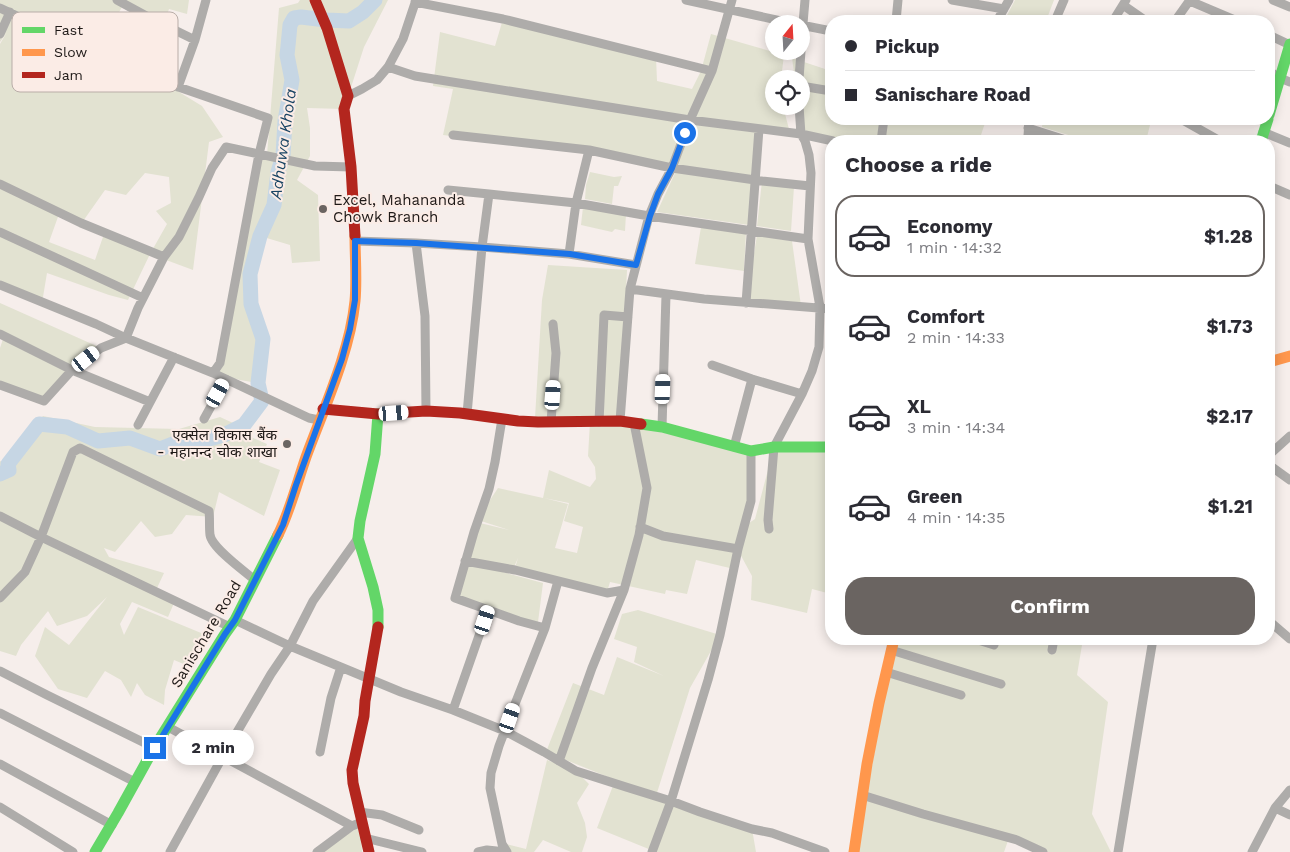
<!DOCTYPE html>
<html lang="en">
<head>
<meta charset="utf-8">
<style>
	:root { --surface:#fff; --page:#f7f7f7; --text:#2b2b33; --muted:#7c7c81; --line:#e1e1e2; --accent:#6a6461 }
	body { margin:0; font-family:"Work Sans","Noto Sans Devanagari",sans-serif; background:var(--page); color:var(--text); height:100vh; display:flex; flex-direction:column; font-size:19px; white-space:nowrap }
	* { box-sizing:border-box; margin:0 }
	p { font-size:16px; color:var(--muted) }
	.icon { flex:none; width:28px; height:28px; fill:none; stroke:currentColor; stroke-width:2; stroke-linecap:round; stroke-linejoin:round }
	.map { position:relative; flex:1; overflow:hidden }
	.drawer { position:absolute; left:825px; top:135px; width:450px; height:510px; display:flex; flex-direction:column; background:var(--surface); border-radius:20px; box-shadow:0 2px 12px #0003 }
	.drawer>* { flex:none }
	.hud { position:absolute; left:825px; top:15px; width:450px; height:110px; border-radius:20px; box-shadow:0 2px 12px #0003; display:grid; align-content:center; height:110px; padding:0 20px; background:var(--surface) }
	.needle { width:32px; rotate:18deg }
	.fabs { position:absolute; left:765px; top:15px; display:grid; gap:10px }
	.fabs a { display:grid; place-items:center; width:45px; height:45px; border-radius:50%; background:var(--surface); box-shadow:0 2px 12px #0003; font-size:25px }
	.end { position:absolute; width:22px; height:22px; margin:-11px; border:6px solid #1a73e8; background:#fff; box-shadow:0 0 0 2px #fff }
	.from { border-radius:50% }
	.bubble { position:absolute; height:35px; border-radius:18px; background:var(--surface); box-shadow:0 2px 12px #0003; font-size:16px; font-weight:700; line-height:35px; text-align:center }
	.car { position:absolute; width:15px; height:30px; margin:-15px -8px; border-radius:6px; box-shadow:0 0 4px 1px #0007; background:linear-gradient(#fff 24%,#345 0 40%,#fff 0 76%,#345 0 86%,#fff 0) }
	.hud b { display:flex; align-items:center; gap:18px; height:48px; font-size:19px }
	.hud b+b { border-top:1px solid var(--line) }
	.hud i { width:12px; height:12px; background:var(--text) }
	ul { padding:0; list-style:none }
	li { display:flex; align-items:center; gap:15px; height:82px; margin:0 10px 8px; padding:0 10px; border:2px solid transparent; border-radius:20px }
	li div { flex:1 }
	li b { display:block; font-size:19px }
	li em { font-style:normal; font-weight:700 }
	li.active { border-color:var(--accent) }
	li>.icon { width:45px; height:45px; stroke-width:1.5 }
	h2 { padding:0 20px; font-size:22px; line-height:60px }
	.primary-button { display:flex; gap:10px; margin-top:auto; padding:10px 20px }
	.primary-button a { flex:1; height:58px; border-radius:20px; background:var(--accent); color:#fff; font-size:20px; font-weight:700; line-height:58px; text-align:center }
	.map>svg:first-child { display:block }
	.green { fill:#e2e2d1; fill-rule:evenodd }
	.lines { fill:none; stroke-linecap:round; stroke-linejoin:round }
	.river { stroke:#c6d6e4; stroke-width:15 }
	.street { stroke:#aeacaa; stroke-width:9 }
	.fast { stroke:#63d668; stroke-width:11 }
	.slow { stroke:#ff974d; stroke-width:11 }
	.jam { stroke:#b3261e; stroke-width:11 }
	.route { stroke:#1a73e8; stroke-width:6 }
	.poi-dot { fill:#6a6461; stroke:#fbece6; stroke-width:2 }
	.labels { text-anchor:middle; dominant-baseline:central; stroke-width:4; stroke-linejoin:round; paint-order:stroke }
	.poi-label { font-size:15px; fill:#1e1917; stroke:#fbece6; text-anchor:start }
	.street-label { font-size:15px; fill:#1e1917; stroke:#fbece6 }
	.water-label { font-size:16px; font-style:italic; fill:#194464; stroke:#fbece6 }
	.key { fill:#fbece6; stroke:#b9ada8; stroke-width:1 }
	.key-label { font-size:14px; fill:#1e1917 }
</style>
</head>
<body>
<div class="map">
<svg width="1290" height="852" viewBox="0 0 1290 852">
	<rect width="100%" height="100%" fill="#f6eeeb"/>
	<!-- green -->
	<path class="green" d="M0 0H189L187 14 169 9 164 24 122 7 96 53 82 60 108 73 112 65 161 81 202 106 223 137 209 142 193 270 150 254 128 300 109 295 47 273 42 303 0 285V44L7 32 0 42ZM145 173 169 177 171 203 156 211 167 224 150 254 104 234 95 260 49 242 59 214 81 224 105 190 126 195Z
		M300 0H388L364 47 344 109 307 108 310 128V156L297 180 318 195 320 261 292 263 290 245 260 236 250 274 262 358 258 383 240 380 213 373 220 363 259 154 267 155 279 8 298 3Z
		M1015 0H1054L1046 21H1004Z
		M503 19 656 57 657 81 692 89 701 71 711 34 784 55 781 79H774V106H783L790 133 759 129 749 225 657 212 676 171 662 164 443 135 453 89 433 86 440 32 495 46Z
		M792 58 831 71V119H972L985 123 979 141H831V201H825L828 173 830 141 801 134V79H795Z
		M1043 119H1131L1150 125 1146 141H1088L1042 127Z
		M590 172 614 177 622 176 618 186H614L612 204 585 199 586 185Z
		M762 181 794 187 791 231 757 226Z
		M583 207 626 214 625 231 615 229 612 232 581 225Z
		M701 227 746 232 744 271 695 264Z
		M757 235 792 241 801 306 746 303Z
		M548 265 627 270 620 421 535 418 542 300Z
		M0 303 101 348 69 366 0 331Z
		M3 339 66 371 44 401 0 383V348Z
		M43 416 95 427 179 429 220 417 244 428 242 433 267 444 259 462 280 470 264 516 219 492 213 517 186 515 172 534 155 537 141 521 115 552 104 548 109 557 164 573 157 588 174 603 168 617 132 602 120 624 124 635 138 607 206 635 186 665 174 660 165 690 164 705 145 695 137 683 131 697 121 680 105 671 87 698 58 689 35 656 45 627 69 645 107 597 87 616 57 626 48 611 21 645 16 656 0 651V461L8 464Z
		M590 422H612L751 451 746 525 755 519 774 447H831V594L812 589 807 613 751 600 752 576 739 552 734 569 696 560 687 594 666 590 665 594 610 582 607 592 515 568 518 558 514 567 468 560 480 523 509 530 481 521 486 506 498 488 543 498 549 470 590 487 596 479 595 467 588 456ZM544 498 569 503 564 521 583 527 577 553 555 548 568 504Z
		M466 562 543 583 538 622 520 619 457 595Z
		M638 610 720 635 690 688 656 796 752 829 756 852H656L597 828 614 783 648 793 546 752 573 683 604 695 617 657 664 676 634 662 637 647 614 639 622 614Z
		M895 639H1083L1077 675 1108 702 1092 814 1111 852H1042L1009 838 1004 852H855L867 793Z
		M547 760 576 771 589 784 577 803 585 823 587 837 582 852H571L543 840 534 852H507L506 844 526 849Z
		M357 828 361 835 362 852H321Z"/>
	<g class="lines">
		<!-- river -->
		<path class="river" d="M0 474 9 470 8 464 39 424 67 427 98 441 130 438 160 449 178 442H198L224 435 244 425 262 401 258 383 263 339 251 304 250 274 260 236 274 205 278 172 283 156 285 121 292 80 287 55 288 46 290 25 294 18 301 17 326 20 349 21 363 12 375 0"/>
		<!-- street -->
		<path class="street" d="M117 0 150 18 195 40
			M686 0 795 24
			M952 0 1004 9
			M1273 0 1290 7
			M1190 1 1237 21
			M415 2 503 19 712 71
			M1123 5 1146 21
			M0 8 105 57 161 81 268 118 259 154 220 363 213 373
			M896 21 898 0
			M997 21 1009 0
			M1055 21 1064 0
			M1113 21 1126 0
			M1175 21 1190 0
			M801 25 831 31
			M0 34 10 12
			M1269 35 1290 45
			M801 47 805 0
			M388 67 415 76 690 120 801 134 833 141
			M1269 71 1280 78 1290 82
			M799 79 801 51
			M801 86 831 91
			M178 87 195 40 206 0
			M348 96 362 89 377 80 388 67 403 39 416 0
			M1181 119 1220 141
			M1028 128 1069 141
			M1263 132 1290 143
			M453 135 589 150 672 168 762 181 810 186
			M881 141 884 119
			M1027 141C1029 134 1028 126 1029 119
			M589 150 576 203 649 216 808 239
			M0 184 81 223 164 257
			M1269 186 1290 195
			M448 190 489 194
			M0 232 143 298
			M355 241 416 243 482 247 467 414
			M416 243 425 316 426 411
			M569 254 576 203 489 194 482 247 569 254 636 265
			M0 285 96 324 126 338
			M630 289 704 299 831 309
			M746 303 759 129
			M0 334 72 370 150 402
			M712 365 752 379 802 394
			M0 385 44 401 72 370 101 348 126 338
			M204 419 226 379
			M502 419 495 462 489 489 474 532 455 598 519 621 545 628
			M319 420 309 418 213 373 126 338 138 308 164 257 179 237 199 197 212 168 226 147 315 166 351 167
			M620 421 630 289 649 216 658 194 672 168 690 120 712 71 732 0
			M551 422 556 353 553 324
			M599 422 604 315 628 317
			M138 425 174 357
			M662 427 666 295
			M734 447 752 379
			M1269 455 1290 436
			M1269 465 1290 480
			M0 516 41 537 230 627
			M640 527 663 536 738 549
			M769 529 768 520 774 447 802 394 812 371 819 347 820 307 808 239 811 173 809 155 805 141 801 134 799 106
			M465 561 515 570 607 593 624 590
			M0 598 25 572 41 537 73 452 80 448 209 511C210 519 209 527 210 535 212 548 244 571 255 580
			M235 620 290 646 401 692 453 710 505 731 544 752 576 771 626 787 671 801 700 812 752 829 772 833 825 852
			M1269 621 1290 639
			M975 639 994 645
			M891 650 1001 684
			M1052 650 1054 639
			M0 671 47 695 155 748
			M886 672 961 695
			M453 710 488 610
			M0 713 135 782
			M168 727 352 826
			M320 752 331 698 341 667
			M559 761 592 668 624 590 639 535 647 488 634 423
			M0 764 112 825
			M862 795 923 814 1017 840 1043 852
			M0 807 73 852
			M1275 808 1290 815
			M359 812 382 815 419 830
			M365 838 422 852
			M170 852 223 756 271 674 290 646 313 601 358 538
			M317 852 352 826 357 824
			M478 852 487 850 506 852
			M507 852 502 844 490 788 491 773 499 746 515 704 545 628 558 581
			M652 852 671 801 708 680 720 635 738 549 751 501V451
			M1118 852 1153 639
			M1252 852 1275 808 1290 790"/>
		<!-- fast -->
		<path class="fast" d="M1269 115 1290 44
			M1261 141 1268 119
			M641 424 662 427 751 451 774 447H831
			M378 627V610L373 587 358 538 360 521 375 454 378 414
			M95 852 118 813 154 748 225 634 235 620 278 535"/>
		<!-- slow -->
		<path class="slow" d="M1269 362 1290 356
			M278 535C290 511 297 483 306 457 324 408 350 352 355 301 357 280 355 257 355 236
			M854 852 867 764 879 703 894 639"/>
		<!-- jam -->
		<path class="jam" d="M315 0 327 28 348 96 344 109 351 167 355 236
			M323 409 378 414 426 411 460 413 518 421 538 422 620 421 641 424
			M369 852 353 783 352 770 364 716 365 701 378 627"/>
	</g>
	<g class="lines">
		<!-- route -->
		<path class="route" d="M155 748 225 634 235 620 283 525 296 485 342 359 350 329 355 300V241L416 243 570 254 636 265 650 216 658 194 672 168 685 133"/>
	</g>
	<!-- markers -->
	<g class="poi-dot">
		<circle cx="323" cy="209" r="5"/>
		<circle cx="287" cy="444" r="5"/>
	</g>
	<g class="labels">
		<!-- poi labels -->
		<g class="poi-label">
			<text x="333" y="200">Excel, Mahananda<tspan x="333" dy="17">Chowk Branch</tspan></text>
			<text x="277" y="435" text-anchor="end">एक्सेल विकास बैंक<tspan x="277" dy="17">- महानन्द चोक शाखा</tspan></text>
		</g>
		<!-- street labels -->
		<g class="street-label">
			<text transform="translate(206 634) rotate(-59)">Sanischare Road</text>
		</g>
		<!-- water labels -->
		<g class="water-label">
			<text transform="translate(283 144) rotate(-82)">Adhuwa Khola</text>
		</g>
	</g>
	<!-- legend -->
	<rect x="12" y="12" width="166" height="80" rx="8" class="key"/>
	<rect x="22" y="27" width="23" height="6" fill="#63d668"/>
	<rect x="22" y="49" width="23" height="7" fill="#ff974d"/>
	<rect x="22" y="72" width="23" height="6" fill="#b3261e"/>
	<g class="key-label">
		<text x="54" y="35">Fast</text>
		<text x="54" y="57">Slow</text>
		<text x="54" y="80">Jam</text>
	</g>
</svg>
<div class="fabs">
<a><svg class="needle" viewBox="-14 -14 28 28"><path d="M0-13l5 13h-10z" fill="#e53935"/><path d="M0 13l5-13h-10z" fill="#7c7c81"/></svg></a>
<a><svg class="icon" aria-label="locate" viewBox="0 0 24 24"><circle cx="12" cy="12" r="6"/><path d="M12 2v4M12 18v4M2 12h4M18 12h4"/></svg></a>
</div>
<i class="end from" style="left:685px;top:133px"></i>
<i class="end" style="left:155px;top:748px"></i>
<div class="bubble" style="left:172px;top:730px;width:82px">2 min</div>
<i class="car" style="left:86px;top:359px;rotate:52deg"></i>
<i class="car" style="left:663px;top:389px;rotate:2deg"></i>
<i class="car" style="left:218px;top:393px;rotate:29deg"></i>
<i class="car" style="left:553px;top:395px;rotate:4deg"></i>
<i class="car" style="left:394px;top:413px;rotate:86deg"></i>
<i class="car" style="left:485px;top:620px;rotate:18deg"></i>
<i class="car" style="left:510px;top:718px;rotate:19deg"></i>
<div class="hud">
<b><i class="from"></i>Pickup</b>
<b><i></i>Sanischare Road</b>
</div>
<section class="drawer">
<h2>Choose a ride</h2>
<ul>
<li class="active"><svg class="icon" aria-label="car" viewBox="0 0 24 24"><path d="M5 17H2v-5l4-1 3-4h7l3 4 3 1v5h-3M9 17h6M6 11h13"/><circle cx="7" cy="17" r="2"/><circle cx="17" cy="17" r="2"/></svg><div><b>Economy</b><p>1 min · 14:32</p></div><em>$1.28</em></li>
<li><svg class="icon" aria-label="car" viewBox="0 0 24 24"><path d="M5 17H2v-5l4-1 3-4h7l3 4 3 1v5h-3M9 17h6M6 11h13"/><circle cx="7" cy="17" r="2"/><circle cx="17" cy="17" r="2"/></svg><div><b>Comfort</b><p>2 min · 14:33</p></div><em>$1.73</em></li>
<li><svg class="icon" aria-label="car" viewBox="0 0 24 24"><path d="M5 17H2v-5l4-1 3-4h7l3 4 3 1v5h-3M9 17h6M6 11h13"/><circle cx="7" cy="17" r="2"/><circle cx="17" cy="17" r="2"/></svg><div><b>XL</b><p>3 min · 14:34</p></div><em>$2.17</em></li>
<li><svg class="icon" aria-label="car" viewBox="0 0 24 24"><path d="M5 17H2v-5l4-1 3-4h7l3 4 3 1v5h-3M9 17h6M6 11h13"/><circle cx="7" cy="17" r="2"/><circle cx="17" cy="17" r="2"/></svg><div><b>Green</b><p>4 min · 14:35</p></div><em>$1.21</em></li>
</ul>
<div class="primary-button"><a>Confirm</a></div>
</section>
</div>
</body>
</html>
